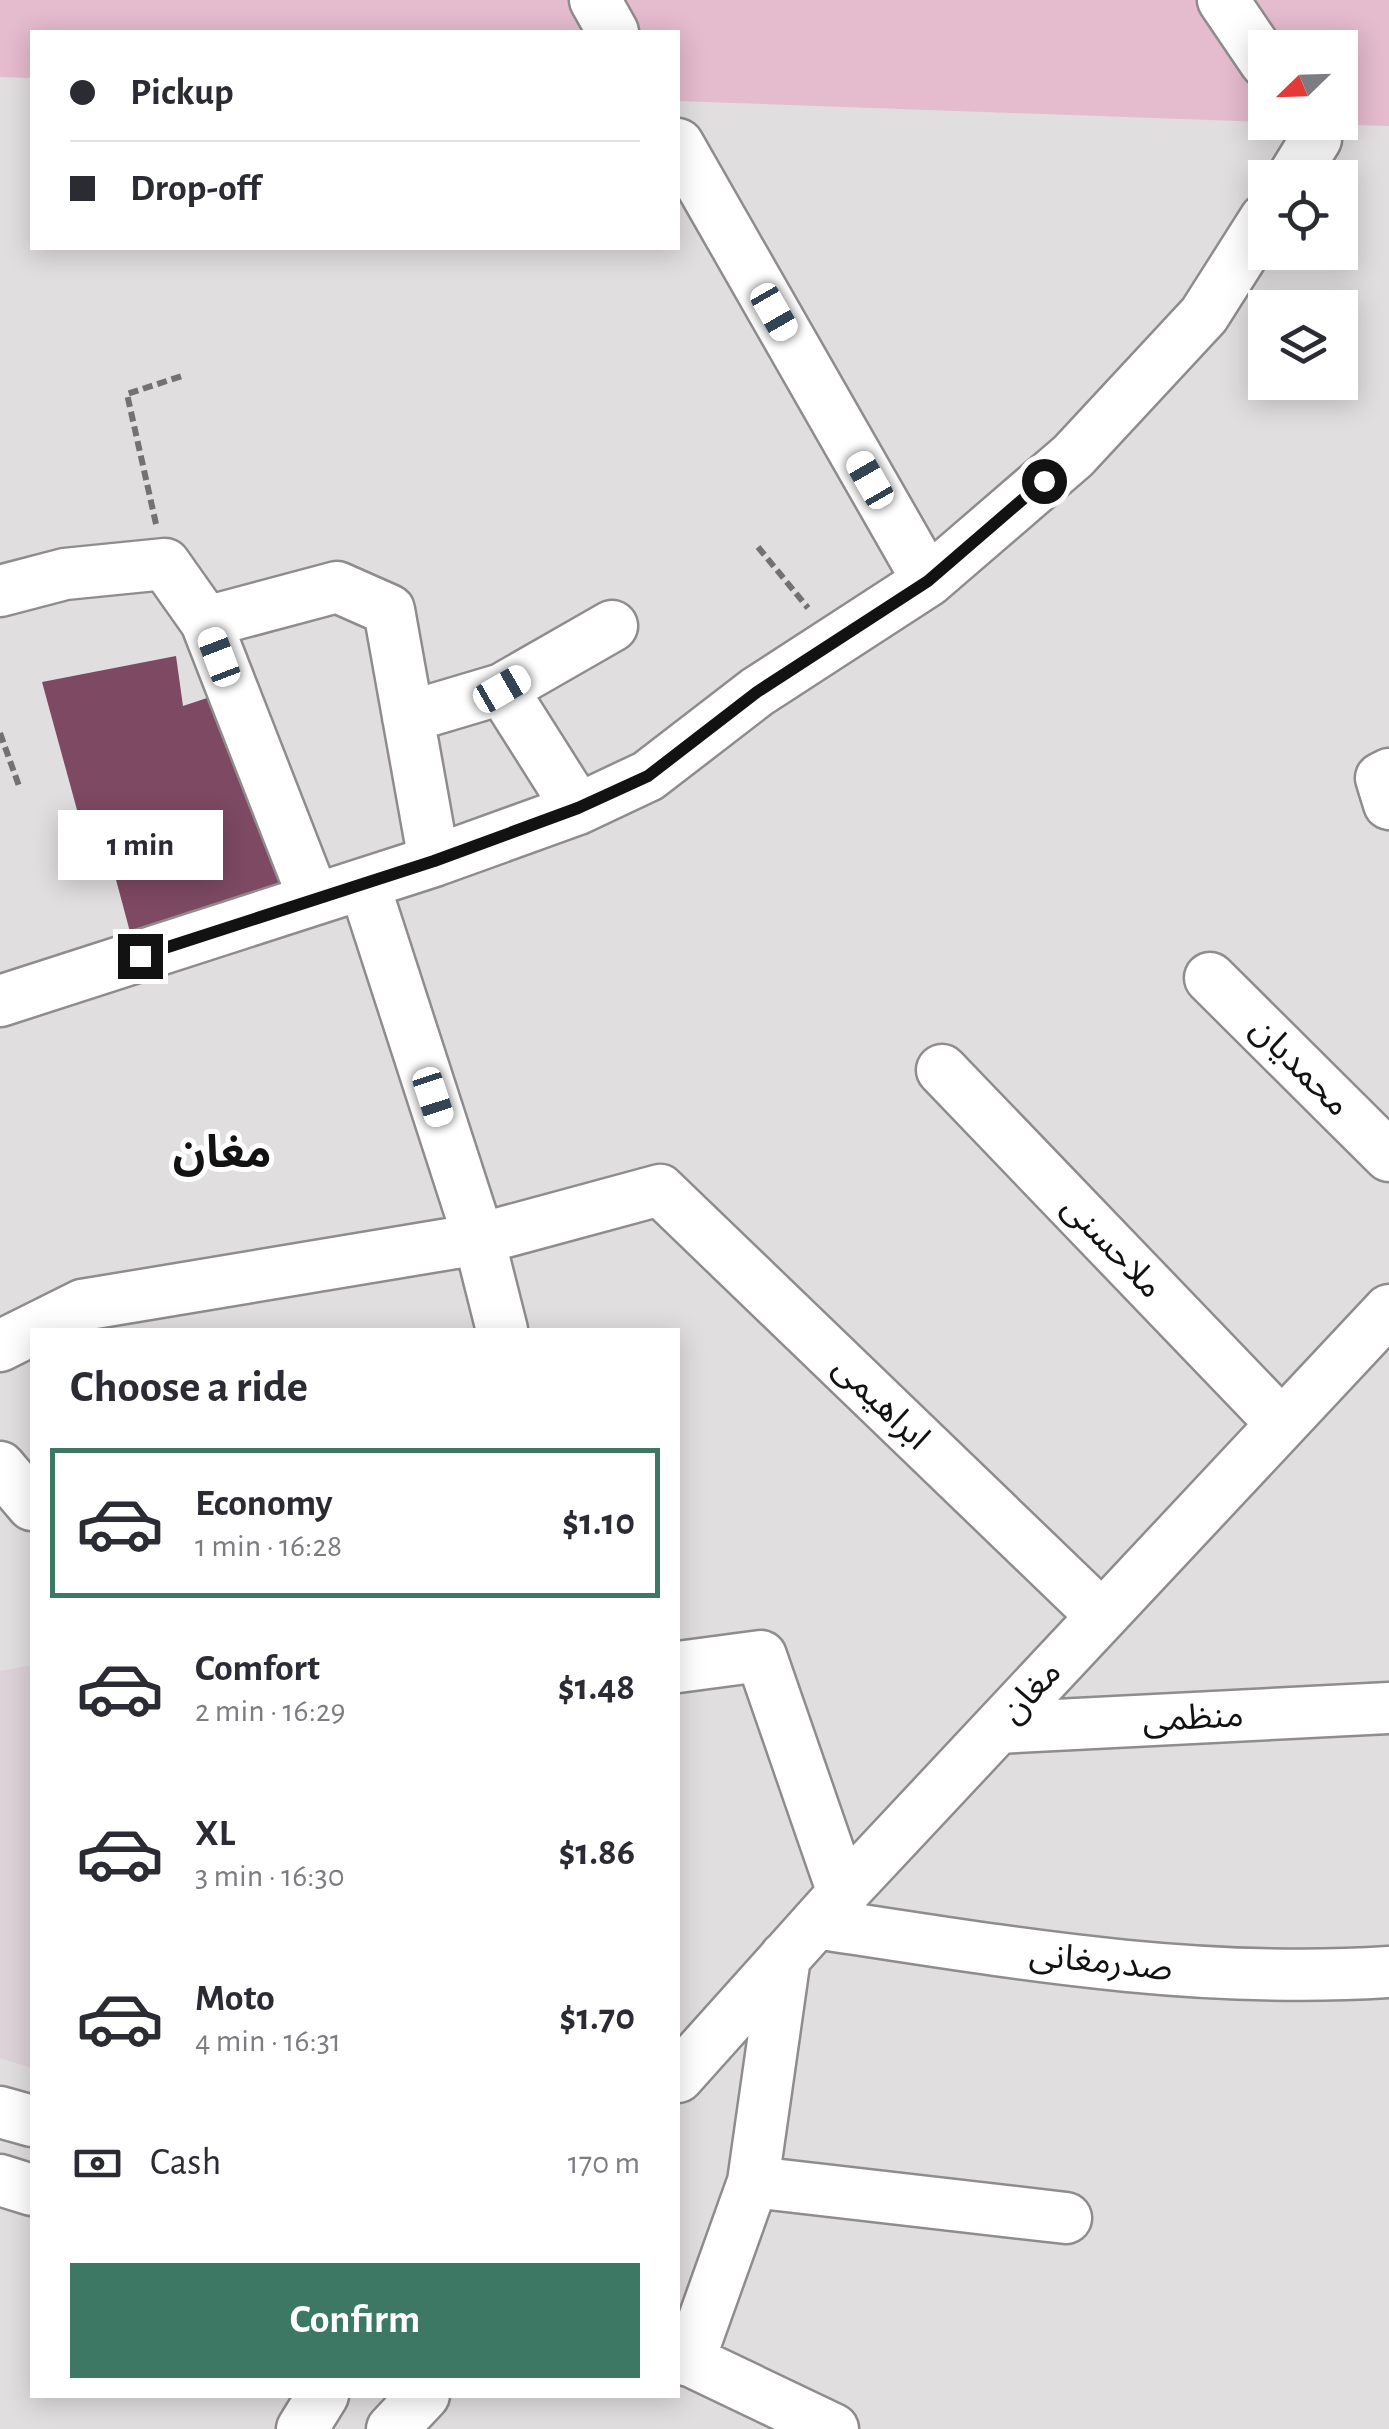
<!DOCTYPE html>
<html lang="en">
<head>
<meta charset="utf-8">
<style>
	:root { --surface:#fff; --page:#f7f7f7; --text:#2b2b33; --muted:#7c7c81; --line:#e1e1e2; --accent:#3c7864 }
	body { margin:0; font-family:"Alegreya Sans","Noto Sans Arabic",sans-serif; background:var(--page); color:var(--text); height:100vh; display:flex; flex-direction:column; font-size:38px; white-space:nowrap }
	* { box-sizing:border-box; margin:0 }
	p { font-size:32px; color:var(--muted) }
	.icon { flex:none; width:55px; height:55px; fill:none; stroke:currentColor; stroke-width:2; stroke-linecap:round; stroke-linejoin:round }
	.map { position:relative; flex:1; overflow:hidden }
	.sheet { position:absolute; left:30px; top:1328px; width:650px; height:1070px; display:flex; flex-direction:column; background:var(--surface); border-radius:0px; box-shadow:0 5px 25px #0003 }
	.sheet>* { flex:none }
	.top-card { position:absolute; left:30px; top:30px; width:650px; height:220px; border-radius:0px; box-shadow:0 5px 25px #0003; display:grid; align-content:center; height:220px; padding:0 40px; background:var(--surface) }
	.needle { width:65px; rotate:247deg }
	.tools { position:absolute; left:1248px; top:30px; display:grid; gap:20px }
	.tools a { display:grid; place-items:center; width:110px; height:110px; border-radius:0px; background:var(--surface); box-shadow:0 5px 25px #0003; font-size:50px }
	.end { position:absolute; width:45px; height:45px; margin:-22px; border:12px solid #131212; background:#fff; box-shadow:0 0 0 5px #fff }
	.from { border-radius:50% }
	.bubble { position:absolute; height:70px; border-radius:0px; background:var(--surface); box-shadow:0 5px 25px #0003; font-size:32px; font-weight:600; line-height:70px; text-align:center }
	.car { position:absolute; width:30px; height:60px; margin:-30px -15px; border-radius:12px; box-shadow:0 0 8px 2px #0007; background:linear-gradient(#fff 24%,#345 0 40%,#fff 0 76%,#345 0 86%,#fff 0) }
	.top-card b { display:flex; align-items:center; gap:35px; height:95px; font-size:38px }
	.top-card b+b { border-top:2px solid var(--line) }
	.top-card i { width:25px; height:25px; background:var(--text) }
	ul { padding:0; list-style:none }
	li { display:flex; align-items:center; gap:30px; height:150px; margin:0 20px 15px; padding:0 20px; border:5px solid transparent; border-radius:0px }
	li div { flex:1 }
	li b { display:block; font-size:38px }
	li em { font-style:normal; font-weight:600 }
	li.active { border-color:var(--accent) }
	li>.icon { width:90px; height:90px; stroke-width:1.5 }
	h2 { padding:0 40px; font-size:45px; line-height:120px }
	.pay { display:flex; align-items:center; gap:25px; height:110px; padding:0 40px; font-size:38px }
	.pay p { margin-inline-start:auto }
	.action { display:flex; gap:20px; margin-top:auto; padding:20px 40px }
	.action a { flex:1; height:115px; border-radius:0px; background:var(--accent); color:#fff; font-size:40px; font-weight:600; line-height:115px; text-align:center }
	.map>svg:first-child { display:block }
	.built { fill:#ddd2d7 }
	.green { fill:#e5bbce }
	.building { fill:#7d4963 }
	.lines { fill:none; stroke-linecap:round; stroke-linejoin:round }
	.minor-casing { stroke:#8f8c8e; stroke-width:55 }
	.path { stroke:#737172; stroke-width:6; stroke-dasharray:10 5; stroke-linecap:butt }
	.minor { stroke:#fff; stroke-width:50 }
	.route { stroke:#131212; stroke-width:12 }
	.labels { text-anchor:middle; dominant-baseline:central; stroke-width:10; stroke-linejoin:round; paint-order:stroke }
	.street-label { font-size:35px; fill:#131212; stroke:#fff }
	.district-label { font-size:45px; font-weight:bold; fill:#131212; stroke:#fff }
</style>
</head>
<body>
<div class="map">
<svg width="1389" height="2429" viewBox="0 0 1389 2429">
	<rect width="100%" height="100%" fill="#e1dedf"/>
	<!-- built -->
	<path class="built" d="M32 1665V2068L0 2058V1671Z"/>
	<!-- green -->
	<path class="green" d="M0 0H1389V126L1292 123 1340 122V48H1265V122L678 101V32H32V78L0 77Z"/>
	<!-- building -->
	<path class="building" d="M176 656 183 706 222 693 292 886 133 943 104 835 85 839 42 682Z"/>
	<g class="lines">
		<defs>
			<path id="minor" d="M595 0 613 32
				M1223 0 1265 62
				M1292 178 1316 139 1305 122
				M928 581 1073 456 1204 315 1265 219
				M0 591 65 574 165 564 206 622 314 899
				M206 622 337 587 389 610 434 861
				M502 689 578 809
				M408 717 502 689 612 626
				M1389 774 1381 778 1389 804
				M364 884 479 1239 502 1330
				M1210 978 1389 1156
				M0 1001 434 861 578 809 648 776 757 692 928 581 678 144
				M942 1070 1282 1424
				M0 1346 82 1305 479 1239 660 1190 1102 1616
				M0 1467 32 1505
				M678 1667 761 1656 843 1893
				M998 1728 1389 1708
				M816 1923C1007 1952 1195 1985 1389 1972
				M678 2077 843 1893 1389 1310
				M0 2112 32 2121
				M0 2180 32 2190
				M753 2182 1066 2218
				M678 2355 833 2429
				M689 2361 753 2182 785 1957
				M302 2429 323 2395
				M392 2429 424 2395"/>
		</defs>
		<!-- minor casing -->
		<use href="#minor" class="minor-casing"/>
		<!-- path -->
		<path class="path" d="M156 524 127 394 185 375
			M758 547 808 608
			M0 733 19 786"/>
		<!-- minor -->
		<use href="#minor" class="minor"/>
	</g>
	<g class="lines">
		<!-- route -->
		<path class="route" d="M140 956 434 861 578 808 648 776 757 692 928 581 1044 481"/>
	</g>
	<g class="labels">
		<!-- street labels -->
		<g class="street-label">
			<text transform="translate(1300 1067) rotate(45)">محمدیان</text>
			<text transform="translate(1112 1247) rotate(46)">ملاحسنی</text>
			<text transform="translate(881 1403) rotate(44)">ابراهیمی</text>
			<text transform="translate(1031 1692) rotate(-47)">مغان</text>
			<text transform="translate(1193 1718) rotate(-3)">منظمی</text>
			<text transform="translate(1101 1962) rotate(6)">صدرمغانی</text>
		</g>
		<!-- district labels -->
		<g class="district-label">
			<text x="222" y="1153">مغان</text>
		</g>
	</g>
</svg>
<div class="tools">
<a><svg class="needle" viewBox="-14 -14 28 28"><path d="M0-13l5 13h-10z" fill="#e53935"/><path d="M0 13l5-13h-10z" fill="#7c7c81"/></svg></a>
<a><svg class="icon" aria-label="locate" viewBox="0 0 24 24"><circle cx="12" cy="12" r="6"/><path d="M12 2v4M12 18v4M2 12h4M18 12h4"/></svg></a>
<a><svg class="icon" aria-label="layers" viewBox="0 0 24 24"><path d="M12 4l9 5-9 5-9-5zM3 14l9 5 9-5"/></svg></a>
</div>
<i class="end from" style="left:1044px;top:481px"></i>
<i class="end" style="left:140px;top:956px"></i>
<div class="bubble" style="left:58px;top:810px;width:165px">1 min</div>
<i class="car" style="left:774px;top:312px;rotate:150deg"></i>
<i class="car" style="left:870px;top:480px;rotate:330deg"></i>
<i class="car" style="left:219px;top:657px;rotate:339deg"></i>
<i class="car" style="left:502px;top:689px;rotate:60deg"></i>
<i class="car" style="left:433px;top:1097px;rotate:162deg"></i>
<div class="top-card">
<b><i class="from"></i>Pickup</b>
<b><i></i>Drop-off</b>
</div>
<section class="sheet">
<h2>Choose a ride</h2>
<ul>
<li class="active"><svg class="icon" aria-label="car" viewBox="0 0 24 24"><path d="M5 17H2v-5l4-1 3-4h7l3 4 3 1v5h-3M9 17h6M6 11h13"/><circle cx="7" cy="17" r="2"/><circle cx="17" cy="17" r="2"/></svg><div><b>Economy</b><p>1 min · 16:28</p></div><em>$1.10</em></li>
<li><svg class="icon" aria-label="car" viewBox="0 0 24 24"><path d="M5 17H2v-5l4-1 3-4h7l3 4 3 1v5h-3M9 17h6M6 11h13"/><circle cx="7" cy="17" r="2"/><circle cx="17" cy="17" r="2"/></svg><div><b>Comfort</b><p>2 min · 16:29</p></div><em>$1.48</em></li>
<li><svg class="icon" aria-label="car" viewBox="0 0 24 24"><path d="M5 17H2v-5l4-1 3-4h7l3 4 3 1v5h-3M9 17h6M6 11h13"/><circle cx="7" cy="17" r="2"/><circle cx="17" cy="17" r="2"/></svg><div><b>XL</b><p>3 min · 16:30</p></div><em>$1.86</em></li>
<li><svg class="icon" aria-label="car" viewBox="0 0 24 24"><path d="M5 17H2v-5l4-1 3-4h7l3 4 3 1v5h-3M9 17h6M6 11h13"/><circle cx="7" cy="17" r="2"/><circle cx="17" cy="17" r="2"/></svg><div><b>Moto</b><p>4 min · 16:31</p></div><em>$1.70</em></li>
</ul>
<div class="pay"><svg class="icon" aria-label="cash" viewBox="0 0 24 24"><path d="M3 7h18v10H3z"/><circle cx="12" cy="12" r="2"/></svg>Cash<p>170 m</p></div>
<div class="action"><a>Confirm</a></div>
</section>
</div>
</body>
</html>
